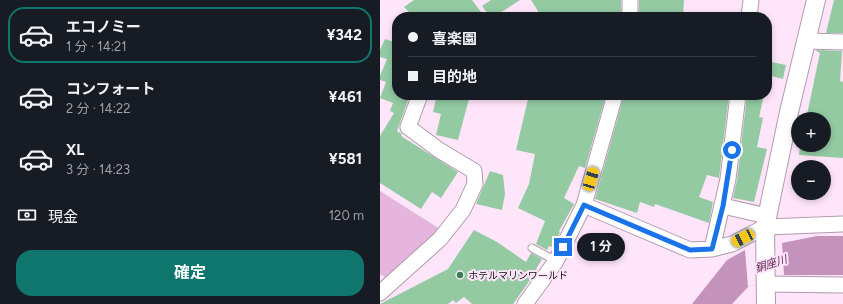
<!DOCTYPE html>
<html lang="ja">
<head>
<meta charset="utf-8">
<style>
	:root { --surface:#171b24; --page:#242831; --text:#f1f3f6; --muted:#9ea1a6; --line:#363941; --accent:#0f766e }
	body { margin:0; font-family:Figtree,"Noto Sans JP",sans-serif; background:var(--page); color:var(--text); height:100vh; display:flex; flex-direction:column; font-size:15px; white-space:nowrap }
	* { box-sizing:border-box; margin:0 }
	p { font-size:13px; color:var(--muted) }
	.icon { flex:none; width:22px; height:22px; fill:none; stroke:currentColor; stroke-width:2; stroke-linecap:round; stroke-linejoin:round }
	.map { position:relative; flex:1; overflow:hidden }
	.details { display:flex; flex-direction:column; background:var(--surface); width:380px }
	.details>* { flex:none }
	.guide { position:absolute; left:12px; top:12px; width:380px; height:88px; border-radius:16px; box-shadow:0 2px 6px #0003; display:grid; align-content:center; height:88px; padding:0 16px; background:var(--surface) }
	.tools { position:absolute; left:411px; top:112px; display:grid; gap:8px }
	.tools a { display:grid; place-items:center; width:40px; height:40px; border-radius:50%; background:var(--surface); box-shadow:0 2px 6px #0003; font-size:20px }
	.end { position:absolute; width:18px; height:18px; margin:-9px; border:5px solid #1a73e8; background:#fff; box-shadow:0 0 0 2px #fff }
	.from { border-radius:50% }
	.bubble { position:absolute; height:28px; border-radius:14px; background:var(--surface); box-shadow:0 2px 6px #0003; font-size:13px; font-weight:700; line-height:28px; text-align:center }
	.car { position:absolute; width:12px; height:24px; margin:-12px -6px; border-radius:5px; box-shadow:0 0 3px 1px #0007; background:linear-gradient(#f5c518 24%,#345 0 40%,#f5c518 0 76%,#345 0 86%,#f5c518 0) }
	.guide b { display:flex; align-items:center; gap:14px; height:38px; font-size:15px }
	.guide b+b { border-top:1px solid var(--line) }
	.guide i { width:10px; height:10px; background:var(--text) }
	ul { padding:7px 0 0; list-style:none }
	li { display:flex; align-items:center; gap:12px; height:56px; margin:0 8px 6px; padding:0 8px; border:2px solid transparent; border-radius:16px }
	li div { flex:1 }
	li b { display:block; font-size:15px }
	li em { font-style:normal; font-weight:700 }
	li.on { border-color:var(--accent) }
	li>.icon { width:36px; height:36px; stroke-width:1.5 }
	.pay { display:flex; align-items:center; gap:10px; height:44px; padding:0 16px; font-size:15px }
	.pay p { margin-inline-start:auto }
	.button { display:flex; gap:8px; margin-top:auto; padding:8px 16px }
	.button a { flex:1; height:46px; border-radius:16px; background:var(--accent); color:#fff; font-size:16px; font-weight:700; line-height:46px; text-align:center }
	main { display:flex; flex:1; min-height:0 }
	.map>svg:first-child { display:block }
	.green { fill:#e5b5dd }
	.water { fill:#c393bc }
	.pier { fill:#ffe5fa }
	.building { fill:#93caa2 }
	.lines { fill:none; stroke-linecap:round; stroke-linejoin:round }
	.service-casing { stroke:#b29bae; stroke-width:9 }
	.minor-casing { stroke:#b29bae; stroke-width:17 }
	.tertiary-casing { stroke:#b29bae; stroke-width:20 }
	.service { stroke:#fff; stroke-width:7 }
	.minor { stroke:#fff; stroke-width:15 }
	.tertiary { stroke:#fff; stroke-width:18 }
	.route { stroke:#1a73e8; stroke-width:5 }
	.poi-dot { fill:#368352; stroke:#ffe5fa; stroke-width:1.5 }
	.labels { text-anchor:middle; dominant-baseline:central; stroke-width:4; stroke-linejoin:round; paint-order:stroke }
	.poi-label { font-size:10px; fill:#130b12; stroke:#ffe5fa; text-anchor:start }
	.water-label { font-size:11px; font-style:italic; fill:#541a4e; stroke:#ffe5fa }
</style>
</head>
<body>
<main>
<section class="details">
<ul>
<li class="on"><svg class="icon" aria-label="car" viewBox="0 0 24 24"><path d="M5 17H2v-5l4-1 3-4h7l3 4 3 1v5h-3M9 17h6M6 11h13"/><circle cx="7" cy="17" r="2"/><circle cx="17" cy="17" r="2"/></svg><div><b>エコノミー</b><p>1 分 · 14:21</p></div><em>¥342</em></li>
<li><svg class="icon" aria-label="car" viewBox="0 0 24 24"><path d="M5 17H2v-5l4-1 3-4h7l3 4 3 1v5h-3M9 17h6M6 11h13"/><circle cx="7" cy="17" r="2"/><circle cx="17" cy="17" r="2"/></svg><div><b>コンフォート</b><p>2 分 · 14:22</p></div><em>¥461</em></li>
<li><svg class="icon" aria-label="car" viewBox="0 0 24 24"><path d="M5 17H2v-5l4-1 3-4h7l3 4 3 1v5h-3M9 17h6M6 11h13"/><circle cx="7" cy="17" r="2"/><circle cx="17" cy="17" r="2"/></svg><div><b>XL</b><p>3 分 · 14:23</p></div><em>¥581</em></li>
</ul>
<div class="pay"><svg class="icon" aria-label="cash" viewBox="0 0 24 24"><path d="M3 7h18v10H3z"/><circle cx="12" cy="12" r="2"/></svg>現金<p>120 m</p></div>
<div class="button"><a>確定</a></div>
</section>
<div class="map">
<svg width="463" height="304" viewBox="0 0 463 304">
	<rect width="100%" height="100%" fill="#ffe5fa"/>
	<!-- green -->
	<path class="green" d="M0 191 60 229 54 237 6 278 0 274Z"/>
	<!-- water -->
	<path class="water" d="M437 236H463V275H404L368 287 352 304H312L347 260 365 250 370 257 402 243Z"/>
	<!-- pier -->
	<path class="pier" d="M402 243 404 275 368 287 365 250 367 249 371 255 394 245Z"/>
	<!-- building -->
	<path class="building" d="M34 0H92L101 12 94 17H34L24 7Z
		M111 0H140L114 17H110L102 6Z
		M151 0H241V17H157L158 11Z
		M259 0H304L303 17H259Z
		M454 0H463V33H446Z
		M17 36V95H30L17 131 22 134 21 136 78 172 61 198 52 192 41 209 0 183V136L14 113 10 111 13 103 0 98 6 82 0 80V76L7 59 0 57V50L5 39 14 42Z
		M435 50 462 51 460 81 463 82V158L419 155 420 145H444V119H426L440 53Z
		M387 61 406 65 403 79 387 75Z
		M57 95H83V97L89 99 78 140 56 135 61 114 53 112Z
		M149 95H226L205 168 199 166 184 198 194 204 179 231 180 232 173 247 169 246 167 250 156 244 165 221 138 208 149 184 155 154 136 150Z
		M244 95H349L339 178 327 175 319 197 333 202 329 223 275 204 274 207 260 202 257 213 215 199Z
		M367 95H384L379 117 383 118 377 147 387 149 374 202 353 198 357 180Z
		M110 171 123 175 125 194 122 210 96 204Z
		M94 230 117 242 146 262 151 253 162 259 156 269 157 270 133 304H92L84 297 76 303 73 300 68 304H0L68 269Z"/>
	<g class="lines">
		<defs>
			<path id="service" d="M152 248 176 261"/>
			<path id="minor" d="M250 17V0
				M369 17 371 0
				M426 41 463 42
				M204 205 310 250 332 249 352 244 385 227 463 224
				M343 206 387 216
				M332 249 348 179 358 95
				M385 284 463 285
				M0 293 60 239 83 210 95 184 94 171 59 150 28 127 40 95
				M145 304 176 261 204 205 235 95"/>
			<path id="tertiary" d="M386 304 385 227 409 112 436 0"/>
		</defs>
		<!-- service casing -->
		<use href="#service" class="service-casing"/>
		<!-- minor casing -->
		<use href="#minor" class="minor-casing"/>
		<!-- tertiary casing -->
		<use href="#tertiary" class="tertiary-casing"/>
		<!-- service -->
		<use href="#service" class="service"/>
		<!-- minor -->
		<use href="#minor" class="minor"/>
		<!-- tertiary -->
		<use href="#tertiary" class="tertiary"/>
	</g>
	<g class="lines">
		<!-- route -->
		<path class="route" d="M183 247 204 205 310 250 332 249 343 206 352 150"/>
	</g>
	<!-- markers -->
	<circle class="poi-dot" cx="80" cy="275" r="4"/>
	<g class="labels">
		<!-- poi labels -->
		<g class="poi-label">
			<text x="88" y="275">ホテルマリンワールド</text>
		</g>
		<!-- water labels -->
		<g class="water-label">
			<text transform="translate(391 264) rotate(-18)">銅座川</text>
		</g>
	</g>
</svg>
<div class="tools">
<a>+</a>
<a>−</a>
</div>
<i class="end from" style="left:352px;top:150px"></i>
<i class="end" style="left:183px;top:247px"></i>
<div class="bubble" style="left:197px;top:233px;width:48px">1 分</div>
<i class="car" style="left:211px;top:179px;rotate:17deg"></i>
<i class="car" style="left:363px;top:238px;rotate:243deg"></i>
<div class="guide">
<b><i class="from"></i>喜楽園</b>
<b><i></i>目的地</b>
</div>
</div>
</main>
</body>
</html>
